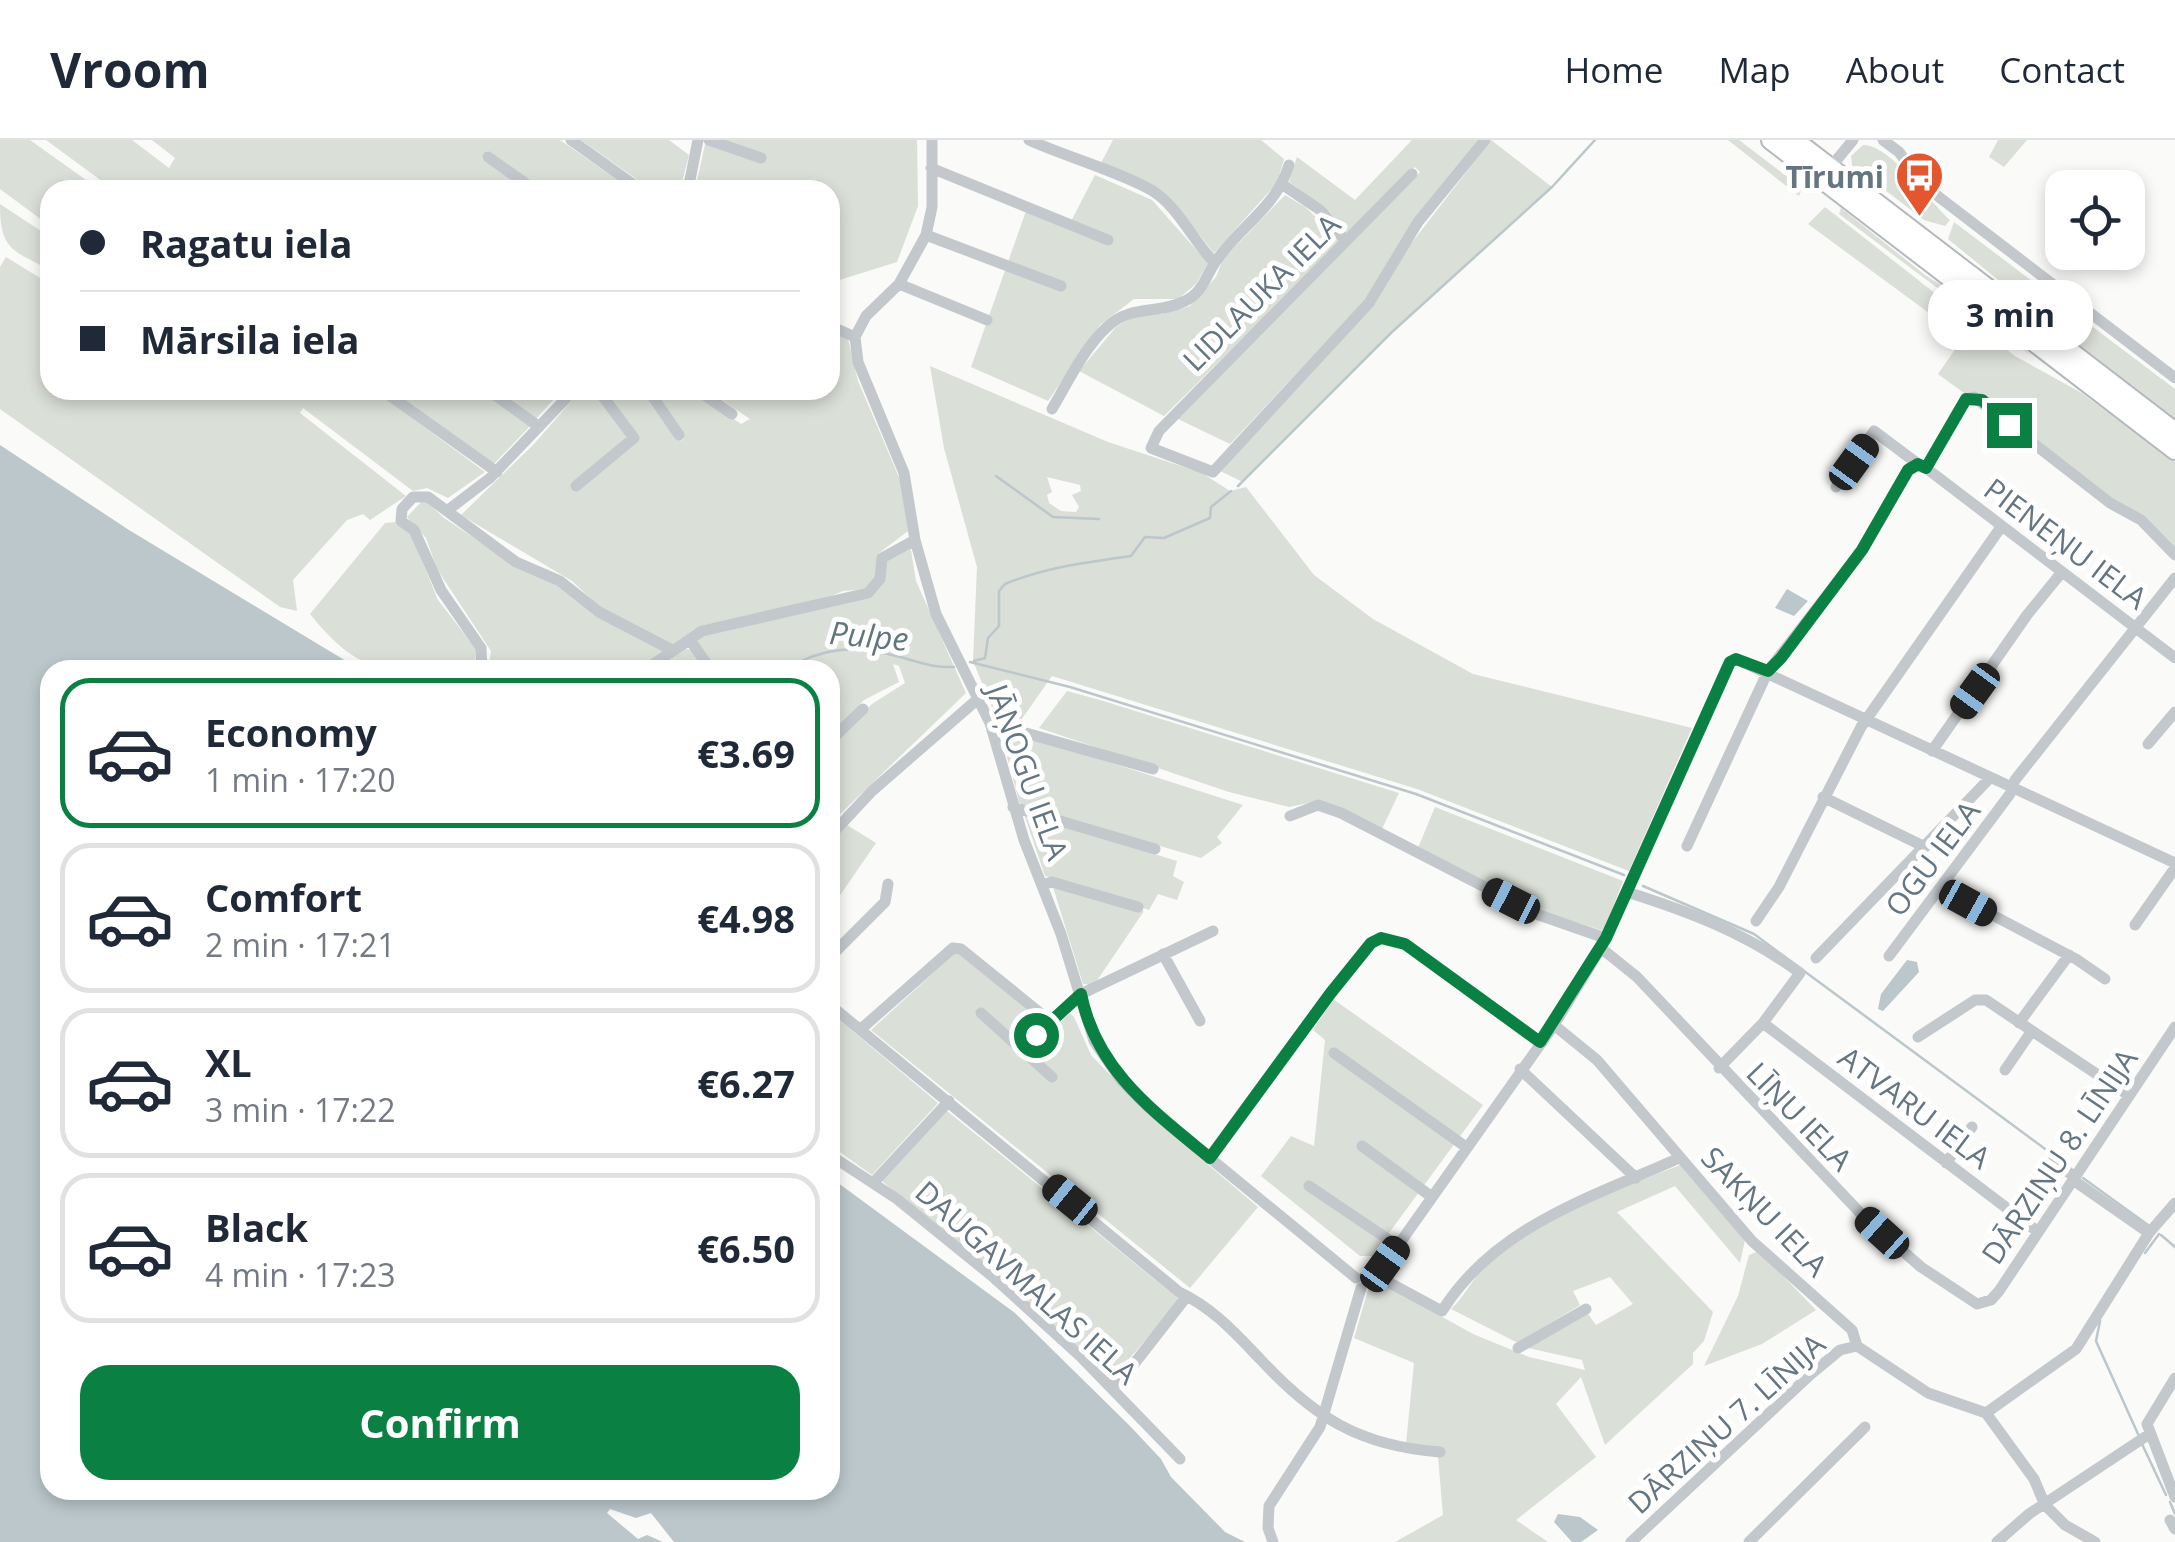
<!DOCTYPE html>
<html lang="en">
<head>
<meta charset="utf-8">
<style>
	:root { --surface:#fff; --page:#f2f2f3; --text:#1f2937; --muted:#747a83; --line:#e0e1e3; --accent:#0b8043 }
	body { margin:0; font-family:"Open Sans",sans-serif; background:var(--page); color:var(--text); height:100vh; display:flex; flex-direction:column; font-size:38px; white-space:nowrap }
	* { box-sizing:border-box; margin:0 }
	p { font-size:32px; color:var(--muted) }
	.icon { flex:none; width:55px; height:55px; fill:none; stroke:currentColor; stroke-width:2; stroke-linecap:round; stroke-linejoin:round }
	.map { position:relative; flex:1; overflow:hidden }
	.sheet { position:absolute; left:40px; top:520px; width:800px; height:840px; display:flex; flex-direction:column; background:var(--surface); border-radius:30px; box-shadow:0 5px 15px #0003 }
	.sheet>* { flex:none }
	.guide { position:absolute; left:40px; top:40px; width:800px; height:220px; border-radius:30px; box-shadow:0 5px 15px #0003; display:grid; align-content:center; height:220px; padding:0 40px; background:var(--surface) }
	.controls { position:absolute; left:2045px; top:30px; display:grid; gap:20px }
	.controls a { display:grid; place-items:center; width:100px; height:100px; border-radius:20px; background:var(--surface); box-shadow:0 5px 15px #0003; font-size:50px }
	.end { position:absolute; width:45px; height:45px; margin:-22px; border:12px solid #0b8043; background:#fff; box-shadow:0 0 0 5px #fff }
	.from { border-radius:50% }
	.bubble { position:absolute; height:70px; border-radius:30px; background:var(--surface); box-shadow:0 5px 15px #0003; font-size:32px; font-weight:700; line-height:70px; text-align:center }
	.car { position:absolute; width:30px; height:60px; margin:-30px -15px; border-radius:12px; box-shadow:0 0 8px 2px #0007; background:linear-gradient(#222 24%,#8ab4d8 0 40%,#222 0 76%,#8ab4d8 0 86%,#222 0) }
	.guide b { display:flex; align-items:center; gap:35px; height:95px; font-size:38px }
	.guide b+b { border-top:2px solid var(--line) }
	.guide i { width:25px; height:25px; background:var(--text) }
	ul { padding:18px 0 0; list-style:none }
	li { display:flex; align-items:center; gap:30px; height:150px; margin:0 20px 15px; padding:0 20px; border:5px solid var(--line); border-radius:30px }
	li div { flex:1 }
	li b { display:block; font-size:38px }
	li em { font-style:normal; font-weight:700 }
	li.on { border-color:var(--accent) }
	li>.icon { width:90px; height:90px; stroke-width:1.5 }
	.action { display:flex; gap:20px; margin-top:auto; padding:20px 40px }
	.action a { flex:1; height:115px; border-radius:30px; background:var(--accent); color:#fff; font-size:40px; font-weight:700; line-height:115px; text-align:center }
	header { display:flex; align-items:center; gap:60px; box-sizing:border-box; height:140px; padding:0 50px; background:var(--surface); border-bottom:2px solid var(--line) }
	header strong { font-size:48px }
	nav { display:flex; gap:55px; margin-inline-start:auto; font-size:35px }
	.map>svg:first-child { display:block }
	.green { fill:#dadfd7; fill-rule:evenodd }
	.water { fill:#bbc7cb }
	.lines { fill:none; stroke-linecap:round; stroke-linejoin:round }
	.stream { stroke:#bbc7cb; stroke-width:2.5 }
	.highway-casing { stroke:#b4b9bd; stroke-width:22 }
	.minor { stroke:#c3c8cc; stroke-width:11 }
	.highway { stroke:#fff; stroke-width:18 }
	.route { stroke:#0b8043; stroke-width:12 }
	.labels { text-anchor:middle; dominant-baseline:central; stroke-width:10; stroke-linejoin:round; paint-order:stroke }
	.poi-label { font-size:30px; font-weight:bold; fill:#657683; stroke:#fff; text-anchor:end }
	.street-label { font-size:30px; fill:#657683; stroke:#fff }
	.water-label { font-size:32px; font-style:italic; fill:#60757c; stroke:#fff }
</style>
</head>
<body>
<header>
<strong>Vroom</strong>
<nav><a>Home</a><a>Map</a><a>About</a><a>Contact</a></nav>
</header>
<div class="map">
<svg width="2175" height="1402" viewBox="0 0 2175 1402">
	<rect width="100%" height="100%" fill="#fafaf8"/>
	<!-- green -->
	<path class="green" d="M0 0H30L100 50H50V86L0 49Z
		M46 0H132L169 28 175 18 152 0H560L632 50H543L487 11 482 19 526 50H114Z
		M581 0H669L689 15 680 50H652Z
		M706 0H917L918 66 897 122 830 143V50H695Z
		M1113 0H1261L1284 19 1277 43 1214 113 1189 82 1101 23Z
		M1412 0H1481L1361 165 1230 304 1178 279 1420 32 1415 27 1347 93 1322 67 1289 42 1297 17 1355 60Z
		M1491 0 1552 47 1392 192 1243 342 1218 330 1310 235Z
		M1728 0H1739L1802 48 1799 56Z
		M1998 0H2027L2004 27 1989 17Z
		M1863 5C1889 4 1929 61 1950 80L1945 86 1924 80 1863 33 1853 32 1851 16Z
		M1095 35 1152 60 1208 123 1196 144 1178 159H1134L1100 185 1048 261 971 227 1026 71 1068 87Z
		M1285 55 1305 67 1342 101 1164 276 1079 231 1116 187 1139 173 1162 174 1190 166 1216 137 1223 119Z
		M0 64 50 97V130C12 110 0 110 0 64Z
		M1825 67 2015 216 2080 252 2175 322V408L1938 234 1963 198 1808 84Z
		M1841 68 1925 135 1973 165 1968 171 1839 74Z
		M1954 82 2175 249V282L2017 161 2019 157 1948 99Z
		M6 117 50 144V250H374L485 332 448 358 427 348 413 351 303 268 300 273 406 356 370 380 363 374 347 380 293 440 297 471 280 467 0 269V127Z
		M1977 169 2032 216 1975 178Z
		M830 191 848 199 858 241 901 342 908 391 879 413 875 441 868 449 843 451 809 465 704 485 672 506 604 471 572 441 461 375 534 304 581 250H595L638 299 602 250H645L681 301 684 298 651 250H693L741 284 750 279 707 250H830Z
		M930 226 1108 302 1202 333 1230 351 1246 347 1314 435 1373 479 1473 534 1692 588 1629 731 1417 649 1052 536 1019 583 996 577 973 521 977 427 944 308ZM1047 337 1080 345 1081 351 1072 355 1079 367 1076 372 1061 371 1049 363 1047 355 1052 352Z
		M389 250H482L531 285 493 325Z
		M496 250H562L536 279Z
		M424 359 444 378 507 420 562 447 664 511 639 530H488L491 511 437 429 426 398 407 377Z
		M397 382 410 392 438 460 476 509 475 530C394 530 366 544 310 474L385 383Z
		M907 406 911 410 916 441 966 553 837 677 830 670V604L872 564 905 543 899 526 893 524 899 542 864 560 830 595V530H718L694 502 703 494 872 456 885 418Z
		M685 508 694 511 709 530H652Z
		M1067 551 1100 560 1399 653 1381 691 1318 661 1289 667 1229 652 1039 588Z
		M999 587 1243 665 1217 697 1222 703 1201 718 1020 665Z
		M1435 667 1623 741 1604 791 1541 771 1418 708Z
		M1024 674 1177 721 1173 736 1184 742 1177 760 1158 754 1149 770 1045 736Z
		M847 685 876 703 830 770V702Z
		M1052 744 1144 771 1094 845 1083 844Z
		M964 811 1051 890 1070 873 1074 877 1091 915 1147 973 1258 1067 1190 1148 871 890 954 814Z
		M1333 859 1483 965 1372 1116H1360L1261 1036 1291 996 1314 1006 1325 900 1313 890Z
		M830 872 938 963 872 1035 830 1005Z
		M947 971 1180 1160 1111 1240 881 1040Z
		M1680 1025 1745 1100 1740 1123 1675 1046 1617 1072 1713 1172 1704 1201 1693 1213V1224L1605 1305 1581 1237 1556 1264 1596 1317 1516 1380 1548 1402H1395L1443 1375 1438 1317 1406 1304 1414 1223 1354 1198 1368 1150 1376 1140 1473 1194 1529 1217 1585 1230 1582 1220 1528 1208 1588 1174 1596 1185 1633 1164 1610 1137 1573 1151 1580 1165 1518 1203 1451 1169C1466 1155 1475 1134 1491 1121 1545 1075 1614 1051 1680 1025Z
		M1759 1111 1816 1170 1762 1204 1704 1226 1738 1156 1749 1115Z"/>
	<!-- water -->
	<path class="water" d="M0 305 129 390 361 530H50V1350H830V1037L1015 1173 1130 1286 1161 1319 1171 1337 1225 1392 1245 1402H674L651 1373 636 1378 610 1369 607 1373 638 1399 647 1395 663 1402H0Z
		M1787 449 1808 461 1794 476 1775 468Z
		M1907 820 1917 822 1919 832 1883 871 1878 869 1881 854Z
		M1558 1374 1580 1377 1598 1390 1581 1402H1572L1554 1382Z"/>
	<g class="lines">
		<!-- stream -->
		<path class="stream" d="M996 336 1053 377 1099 379
			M1238 346 1392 192 1552 47 1595 0
			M974 521 985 518 988 498 999 486V451L1005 444C1046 427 1088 422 1131 416L1145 397 1164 398 1210 378 1211 367 1231 351
			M970 522 1070 547 1416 654 1624 735
			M785 530C823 506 856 505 900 517 919 522 933 528 954 527
			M1643 746 1754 794 2056 1017
			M2083 1038 2148 1085
			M2161 1095 2175 1107
			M2145 1113 2159 1094
			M2100 1181 2096 1201 2138 1294
			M2142 1304 2166 1355
			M2170 1362 2175 1374"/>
		<defs>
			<path id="highway" d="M1771 0 2175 310
				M1794 0 2175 292"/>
		</defs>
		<!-- highway casing -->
		<use href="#highway" class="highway-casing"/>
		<!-- minor -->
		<path class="minor" d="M571 0 641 50
			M709 0 761 18
			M932 0V67L926 95 899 144 866 176 855 197 858 222 904 333 915 400 936 474 990 583 1024 700 1061 794 1094 901 1121 940 1149 968 1356 1138
			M1029 0C1064 16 1123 33 1153 51 1179 68 1193 101 1214 122
			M1883 0 1899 12 1922 44 2175 238
			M488 17 535 50
			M931 28 1108 100
			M1830 28 1853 0
			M1412 34 1159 291 1151 308 1213 332 1369 163 1418 82 1485 0
			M1283 45 1320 70 1346 101
			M688 50 698 0
			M926 95 1061 146
			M899 144 987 180
			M830 186 855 197
			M382 250 497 332
			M488 250 538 286
			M648 250 679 295
			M697 250 732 274
			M1052 269C1068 242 1084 208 1107 187 1131 164 1157 175 1185 161 1203 153 1206 135 1216 121 1240 86 1276 68 1289 25
			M1926 328 1966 259 1974 257 2110 363 2141 380 2175 415
			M576 346 634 298 598 250
			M1836 347 1874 291 1918 324
			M448 370 490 338 574 250
			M690 500 711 530
			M482 530 481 508 441 450 414 390 401 381 402 369 413 357H428L516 422 560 441 599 472 672 510
			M645 530 702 491 868 453 880 439 882 418 915 400
			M990 583 1153 629
			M830 601 863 569
			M2148 604 2175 572
			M1932 611 2027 475 2062 432
			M1823 657 1925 707
			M1013 667 1155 709
			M1290 676 1318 665 1341 673 1539 775 1605 798
			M830 696 872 651 979 558
			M1687 706 1768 531 1862 410 1912 325 1926 328 2175 518
			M1042 745 1052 742 1138 767
			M1943 749 2076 819 2105 839
			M1627 752C1690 772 1746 793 1800 833L1763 883 1719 928
			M1756 781 1779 747 1861 587 2001 387
			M2135 785 2175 728
			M1601 808 1637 837 1866 1079 1921 1127 1977 1164 1991 1160 1999 1151 2175 887
			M1163 814 1200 881
			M1889 816 2010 654 2015 640 2175 438
			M830 817 885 762 888 744
			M1816 818 1990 638
			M830 865 1179 1152C1213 1168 1235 1193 1261 1220 1315 1278 1360 1306 1440 1312
			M981 873 1052 937
			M1763 883 2037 1091
			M2019 883 2069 815
			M1554 885 1597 920 1752 1101 1852 1190 1857 1206 1928 1253 1986 1273 2034 1339 2045 1365 2065 1385 2095 1402
			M861 889 953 808 961 809 1050 881
			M1918 897 1975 860H1986L2128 955
			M1022 910 1081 854 1213 791
			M1334 913 1466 1007
			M1520 929 1636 1038
			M2005 930 2031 892
			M1362 1006 1432 1057
			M830 1015 897 1059 992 1136 1080 1216 1180 1319
			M1209 1018 1330 853 1371 803 1381 798 1405 804 1540 902
			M2053 1021 2075 1037
			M1946 1023 1972 987
			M2073 1040 2149 1093
			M874 1042 949 961
			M1309 1046 1398 1106
			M1373 1134 1442 1171C1496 1085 1593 1057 1679 1018
			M1367 1138 1385 1124 1554 885 1601 808 1730 522 1736 519 2175 723
			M1518 1208 1586 1169
			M2175 1238 2147 1284 2175 1357
			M1108 1245 1120 1242 1187 1156
			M1986 1273 2076 1209 2149 1093 2175 1063
			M2170 1380 2175 1389
			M1273 1402 1268 1388 1269 1366 1320 1287 1361 1148
			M1631 1402 1811 1234 1840 1210 1857 1206
			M1749 1402 1865 1287
			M1997 1402 2029 1374 2148 1295"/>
		<!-- highway -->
		<use href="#highway" class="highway"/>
	</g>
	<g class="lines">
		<!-- route -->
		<path class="route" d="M1036 895 1081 854C1096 930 1153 971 1210 1018L1330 854 1371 803 1381 798 1405 804 1540 902 1606 798 1730 522 1736 519 1768 531 1781 518 1862 410 1908 330 1918 324 1926 328 1966 259 1982 260 2009 285"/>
	</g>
	<!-- icons -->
	<defs>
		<symbol id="bus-pin" viewBox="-11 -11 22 30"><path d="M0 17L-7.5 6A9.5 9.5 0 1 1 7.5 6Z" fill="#e4572e" stroke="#fff"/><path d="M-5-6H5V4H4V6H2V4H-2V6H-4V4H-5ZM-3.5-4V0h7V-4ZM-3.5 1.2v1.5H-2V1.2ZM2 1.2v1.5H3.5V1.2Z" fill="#fff"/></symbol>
	</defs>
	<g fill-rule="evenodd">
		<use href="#bus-pin" x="1892" y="8" width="55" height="75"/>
	</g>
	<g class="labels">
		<!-- poi labels -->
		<g class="poi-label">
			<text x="1884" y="36">Tīrumi</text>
		</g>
		<!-- street labels -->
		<g class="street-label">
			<text transform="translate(1261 152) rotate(-45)">LIDLAUKA IELA</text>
			<text transform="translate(2066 403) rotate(37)">PIENEŅU IELA</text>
			<text transform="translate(1028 632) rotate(70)">JĀŅOGU IELA</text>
			<text transform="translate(1932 718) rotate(-53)">OGU IELA</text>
			<text transform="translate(1915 967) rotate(37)">ATVARU IELA</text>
			<text transform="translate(1800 976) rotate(46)">LĪŅU IELA</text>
			<text transform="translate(2059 1016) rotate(-56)">DĀRZIŅU 8. LĪNIJA</text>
			<text transform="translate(1765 1071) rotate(46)">SAKŅU IELA</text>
			<text transform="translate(1027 1142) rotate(42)">DAUGAVMALAS IELA</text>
			<text transform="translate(1726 1283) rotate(-42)">DĀRZIŅU 7. LĪNIJA</text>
		</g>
		<!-- water labels -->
		<g class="water-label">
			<text transform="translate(869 495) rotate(5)">Pulpe</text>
		</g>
	</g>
</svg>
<div class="controls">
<a><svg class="icon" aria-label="locate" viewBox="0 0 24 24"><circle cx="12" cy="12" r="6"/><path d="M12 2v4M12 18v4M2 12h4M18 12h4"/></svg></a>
</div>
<i class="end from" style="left:1036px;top:895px"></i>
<i class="end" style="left:2009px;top:285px"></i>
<div class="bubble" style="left:1928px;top:140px;width:165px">3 min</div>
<i class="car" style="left:1854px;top:322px;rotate:36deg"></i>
<i class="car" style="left:1975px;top:551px;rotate:216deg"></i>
<i class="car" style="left:1511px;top:761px;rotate:297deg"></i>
<i class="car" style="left:1968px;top:763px;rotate:119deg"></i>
<i class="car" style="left:1070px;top:1060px;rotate:309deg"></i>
<i class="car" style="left:1882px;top:1093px;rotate:312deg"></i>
<i class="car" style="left:1385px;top:1124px;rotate:36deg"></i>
<div class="guide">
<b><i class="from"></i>Ragatu iela</b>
<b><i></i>Mārsila iela</b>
</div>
<section class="sheet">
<ul>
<li class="on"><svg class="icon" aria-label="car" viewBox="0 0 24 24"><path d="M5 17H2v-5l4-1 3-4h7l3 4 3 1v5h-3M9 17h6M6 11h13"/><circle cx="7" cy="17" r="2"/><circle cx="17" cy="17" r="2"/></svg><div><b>Economy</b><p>1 min · 17:20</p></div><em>€3.69</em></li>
<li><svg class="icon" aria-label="car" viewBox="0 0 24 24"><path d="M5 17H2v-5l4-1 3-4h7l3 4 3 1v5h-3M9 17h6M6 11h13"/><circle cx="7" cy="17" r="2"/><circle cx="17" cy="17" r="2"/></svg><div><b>Comfort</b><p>2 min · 17:21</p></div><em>€4.98</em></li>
<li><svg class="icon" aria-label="car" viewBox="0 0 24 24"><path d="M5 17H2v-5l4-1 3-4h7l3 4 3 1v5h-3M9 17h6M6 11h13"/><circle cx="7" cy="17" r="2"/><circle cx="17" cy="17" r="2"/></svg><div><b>XL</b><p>3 min · 17:22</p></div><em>€6.27</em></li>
<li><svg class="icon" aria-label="car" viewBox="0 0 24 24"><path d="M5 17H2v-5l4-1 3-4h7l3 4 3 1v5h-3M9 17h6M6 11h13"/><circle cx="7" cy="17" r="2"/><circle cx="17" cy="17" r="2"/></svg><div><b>Black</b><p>4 min · 17:23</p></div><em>€6.50</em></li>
</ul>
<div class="action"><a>Confirm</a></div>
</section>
</div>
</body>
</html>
